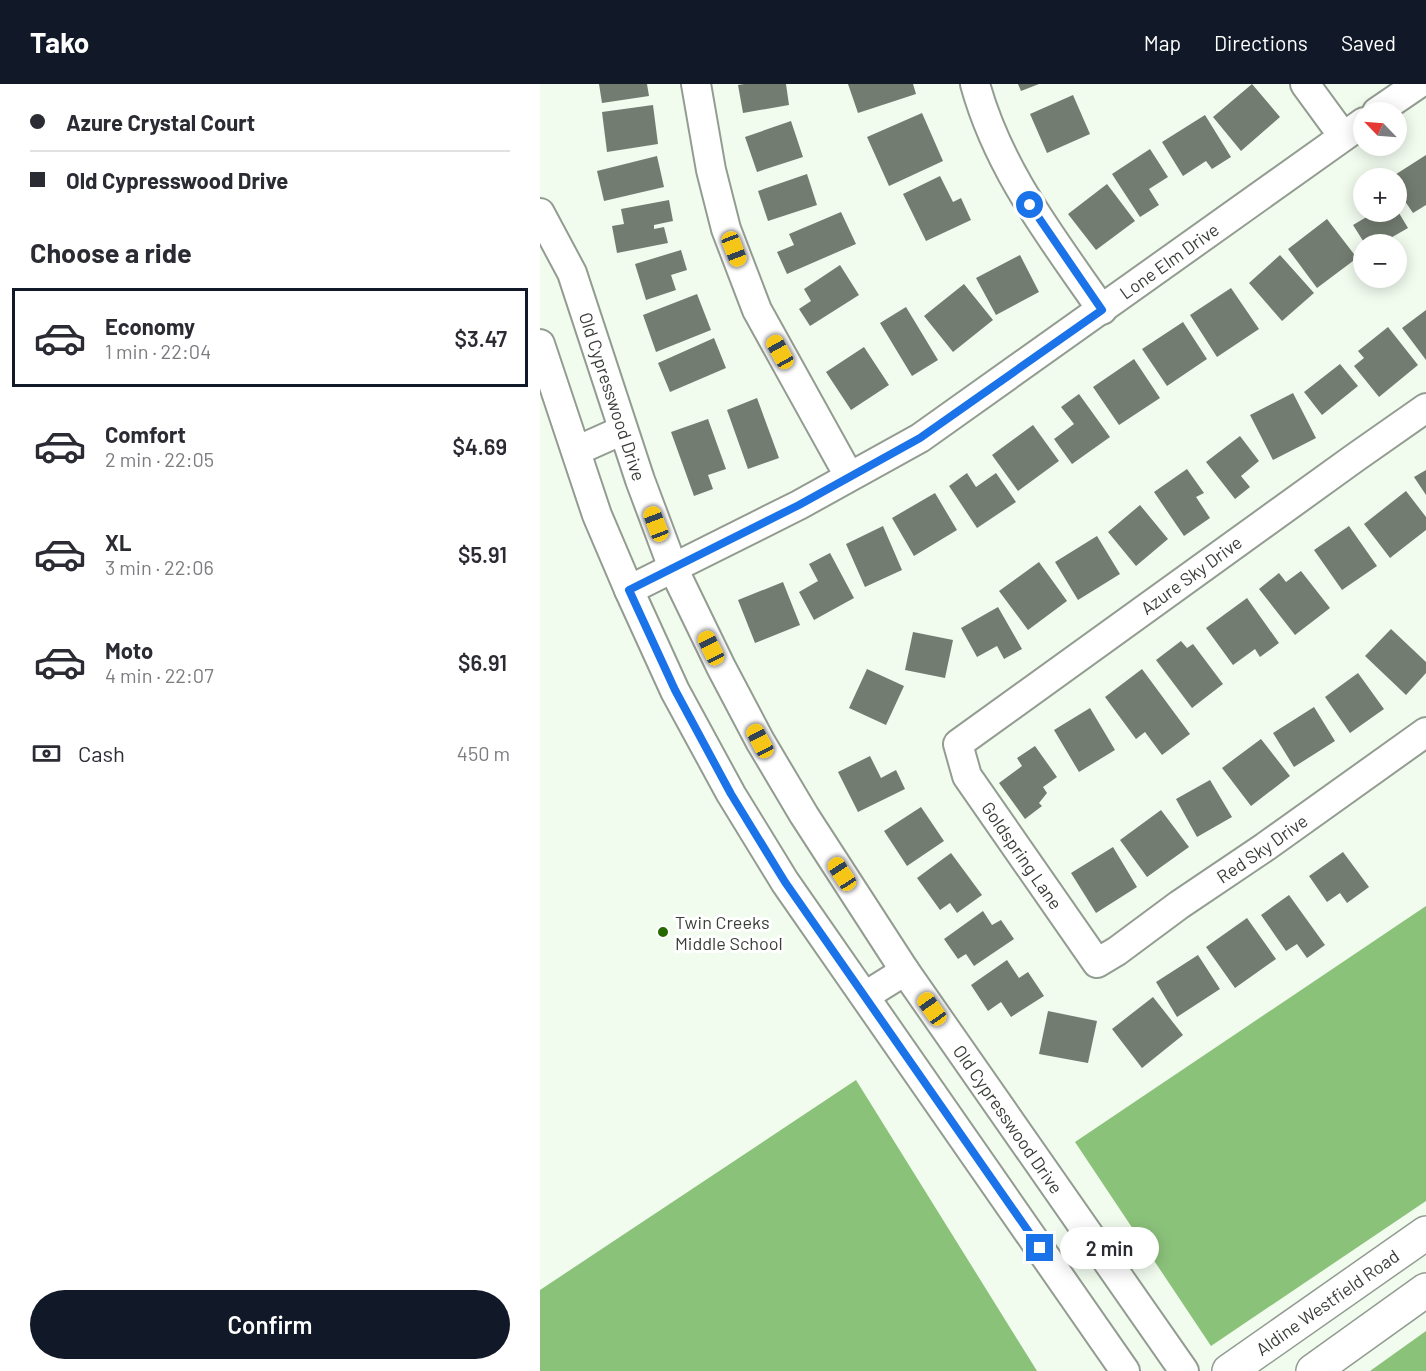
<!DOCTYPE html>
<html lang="en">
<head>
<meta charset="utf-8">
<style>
	:root { --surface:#fff; --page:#f2f2f3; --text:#2b2b33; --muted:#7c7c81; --line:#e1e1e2; --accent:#111827 }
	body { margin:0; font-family:Barlow,sans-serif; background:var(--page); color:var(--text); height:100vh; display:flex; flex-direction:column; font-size:22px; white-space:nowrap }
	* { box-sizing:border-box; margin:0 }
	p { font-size:20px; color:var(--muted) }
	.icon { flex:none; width:33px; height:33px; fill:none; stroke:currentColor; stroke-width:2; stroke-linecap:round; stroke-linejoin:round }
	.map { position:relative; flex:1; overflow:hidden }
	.details { display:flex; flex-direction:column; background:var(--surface); width:540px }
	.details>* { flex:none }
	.guide { display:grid; align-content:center; height:132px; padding:0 30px; background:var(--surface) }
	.needle { width:39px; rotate:295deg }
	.fabs { position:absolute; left:813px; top:18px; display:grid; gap:12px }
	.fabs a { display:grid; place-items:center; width:54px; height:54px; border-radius:50%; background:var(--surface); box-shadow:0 3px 15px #0003; font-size:30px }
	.end { position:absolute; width:27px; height:27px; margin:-14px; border:8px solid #1a73e8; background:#fff; box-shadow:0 0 0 3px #fff }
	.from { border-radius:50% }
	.bubble { position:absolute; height:42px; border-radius:21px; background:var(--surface); box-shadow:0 3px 15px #0003; font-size:20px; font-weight:600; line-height:42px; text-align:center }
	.car { position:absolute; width:18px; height:36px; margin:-18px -9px; border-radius:8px; box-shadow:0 0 4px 2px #0007; background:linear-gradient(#f5c518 24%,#345 0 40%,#f5c518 0 76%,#345 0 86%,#f5c518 0) }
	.guide b { display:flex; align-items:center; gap:21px; height:57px; font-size:22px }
	.guide b+b { border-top:2px solid var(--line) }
	.guide i { width:15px; height:15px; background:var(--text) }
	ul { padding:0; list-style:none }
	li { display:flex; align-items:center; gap:18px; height:99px; margin:0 12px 9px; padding:0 18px; border:3px solid transparent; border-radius:0px }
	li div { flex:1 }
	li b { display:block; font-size:22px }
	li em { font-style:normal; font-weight:600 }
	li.current { border-color:var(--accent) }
	li>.icon { width:54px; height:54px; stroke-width:1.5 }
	h2 { padding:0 30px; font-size:27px; line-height:72px }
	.pay { display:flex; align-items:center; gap:15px; height:66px; padding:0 30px; font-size:22px }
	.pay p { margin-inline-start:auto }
	.primary-button { display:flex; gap:12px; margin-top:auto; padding:12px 30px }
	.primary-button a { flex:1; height:69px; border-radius:36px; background:var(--accent); color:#fff; font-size:24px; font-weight:600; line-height:69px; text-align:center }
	header { display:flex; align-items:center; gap:36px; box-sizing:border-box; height:84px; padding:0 30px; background:var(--accent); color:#fff }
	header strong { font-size:28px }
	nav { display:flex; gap:33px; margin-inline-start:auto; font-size:21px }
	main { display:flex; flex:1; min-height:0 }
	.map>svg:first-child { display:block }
	.forest { fill:#8bc27a }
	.building { fill:#737c71 }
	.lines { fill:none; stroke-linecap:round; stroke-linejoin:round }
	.minor-casing { stroke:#939c90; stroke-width:32 }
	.major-casing { stroke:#939c90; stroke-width:36 }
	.minor { stroke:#fff; stroke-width:28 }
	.major { stroke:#fff; stroke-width:33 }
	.route { stroke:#1a73e8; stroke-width:8 }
	.poi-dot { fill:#256900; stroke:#fff; stroke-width:2 }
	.labels { text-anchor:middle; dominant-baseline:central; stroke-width:6; stroke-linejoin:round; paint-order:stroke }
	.street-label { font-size:18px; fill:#3a3e39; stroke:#fff }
	.poi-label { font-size:18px; fill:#3a3e39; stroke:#fff; text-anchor:start }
</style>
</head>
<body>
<header>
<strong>Tako</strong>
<nav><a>Map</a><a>Directions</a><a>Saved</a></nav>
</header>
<main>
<section class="details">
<div class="guide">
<b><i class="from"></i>Azure Crystal Court</b>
<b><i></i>Old Cypresswood Drive</b>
</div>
<h2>Choose a ride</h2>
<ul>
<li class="current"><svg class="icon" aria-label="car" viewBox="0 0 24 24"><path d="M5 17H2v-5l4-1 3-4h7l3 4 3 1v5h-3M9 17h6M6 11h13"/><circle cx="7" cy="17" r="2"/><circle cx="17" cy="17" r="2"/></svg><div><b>Economy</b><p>1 min · 22:04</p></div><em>$3.47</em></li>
<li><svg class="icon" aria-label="car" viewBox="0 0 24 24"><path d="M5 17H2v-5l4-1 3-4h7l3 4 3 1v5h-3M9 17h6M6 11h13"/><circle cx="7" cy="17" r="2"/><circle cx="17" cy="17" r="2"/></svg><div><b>Comfort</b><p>2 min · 22:05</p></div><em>$4.69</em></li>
<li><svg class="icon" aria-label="car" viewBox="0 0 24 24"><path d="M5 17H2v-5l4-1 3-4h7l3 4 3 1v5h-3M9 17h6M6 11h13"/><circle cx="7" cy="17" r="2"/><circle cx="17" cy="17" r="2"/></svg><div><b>XL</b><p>3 min · 22:06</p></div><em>$5.91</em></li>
<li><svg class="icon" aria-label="car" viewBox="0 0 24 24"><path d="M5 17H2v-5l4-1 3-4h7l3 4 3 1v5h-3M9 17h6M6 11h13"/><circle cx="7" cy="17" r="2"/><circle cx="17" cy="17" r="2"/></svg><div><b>Moto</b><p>4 min · 22:07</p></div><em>$6.91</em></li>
</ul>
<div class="pay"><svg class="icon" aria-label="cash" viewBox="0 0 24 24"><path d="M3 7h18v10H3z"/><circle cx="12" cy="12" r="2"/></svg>Cash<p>450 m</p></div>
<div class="primary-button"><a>Confirm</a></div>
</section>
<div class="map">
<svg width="886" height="1287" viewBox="0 0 886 1287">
	<rect width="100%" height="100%" fill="#f1fbee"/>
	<!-- forest -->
	<path class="forest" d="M886 822V1117L671 1262 535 1058Z
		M316 996 497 1287H0V1206Z
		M886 1247V1287H830Z"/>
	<!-- building -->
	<path class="building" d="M59 0H107L109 12 62 19Z
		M204 0H246L249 21 203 29 198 1Z
		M308 0H373L376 10 318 29Z
		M478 0H499L481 7Z
		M712 0 740 33 701 67 673 33Z
		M533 11 550 50 507 69 490 30Z
		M113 21 118 60 67 68 62 28Z
		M382 29 403 77 349 102 327 53Z
		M665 31 691 73 672 85 666 77 643 92 622 58Z
		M251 37 263 73 217 88 205 53Z
		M610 65 628 93 609 105 619 121 600 133 572 90Z
		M886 71V121L873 129 856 104V94H850Z
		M117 72 124 103 64 117 57 87Z
		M267 90 277 121 228 137 218 107Z
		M400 92 413 118 421 114 431 136 386 157 363 110Z
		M567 100 595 137 556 166 528 130Z
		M129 116 133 137 114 141V145L124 143 128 159 77 169 72 142 84 140 81 125Z
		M856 124 868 144 840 160H825L813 141 835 128H856Z
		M301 128 316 160 247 190 237 168 254 161 249 150Z
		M787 135 817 174 777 204 748 165Z
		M141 166 147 186 131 191 136 206 106 216 95 180Z
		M480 171 499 208 456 231 436 194Z
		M740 171 774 209 742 237 709 199Z
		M300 181 319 211 270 242 259 225 271 217 264 205Z
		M424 200 453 236 413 268 384 232Z
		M691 204 719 245 677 273 650 231Z
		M157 210 171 246 116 268 103 231Z
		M366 223 398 276 372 292 340 239Z
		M886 226V276L862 244Z
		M643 238 667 275 627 302 602 265Z
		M848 243 878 281 839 313 814 282 824 274 818 267Z
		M174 254 186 284 130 308 118 279Z
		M324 263 349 301 311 326 286 288Z
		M594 275 620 314 579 341 553 303Z
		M800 280 818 302 782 331 764 308Z
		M753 309 776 354 733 376 710 331Z
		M539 310 570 353 532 380 514 355 534 340 521 323Z
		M217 314 239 374 208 385 187 326Z
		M168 335 186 385 168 391 173 405 154 412 131 348Z
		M493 341 519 377 478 407 452 371Z
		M700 352 719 377 701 392 710 403 695 415 666 378Z
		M647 385 664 409 656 413 670 434 644 452 614 408Z
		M886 386V411L874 393Z
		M427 389 436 403 456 389 476 418 437 444 409 402Z
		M866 407 886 433V446L850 474 824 440Z
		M395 409 417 446 374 472 352 434Z
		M600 421 628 455 596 482 568 448Z
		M343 442 362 486 325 503 306 460Z
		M809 442 837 482 802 506 774 466Z
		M557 452 580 490 538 516 515 478Z
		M290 469 314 514 274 536 259 508 278 497 269 480Z
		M499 478 527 517 488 546 459 507Z
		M761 487 790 524 755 551 719 505 739 489 746 498Z
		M243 498 260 541 215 559 198 516Z
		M707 514 739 559 720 573 715 565 693 581 666 544Z
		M458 523 482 565 464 575 457 562 437 573 421 544Z
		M851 545 886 578V589L866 611 825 572Z
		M373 548 413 556 405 594 365 586Z
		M641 557 647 564 653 560 683 600 652 624 616 576Z
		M327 585 364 602 346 641 309 624Z
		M602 585 650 650 622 671 605 648 596 655 565 613Z
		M818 589 844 625 810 649 785 613Z
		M774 623 795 657 754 683 733 649Z
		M550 624 575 666 539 688 514 646Z
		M721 655 750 692 711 722 682 684Z
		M495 662 517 693 503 703 507 709 499 719 502 722 485 735 459 699 482 682 477 674Z
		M330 672 341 694 356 686 365 705 318 728 298 688Z
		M670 696 692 733 657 753 636 715Z
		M381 723 404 757 367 782 344 747Z
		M621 726 649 763 607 793 580 756Z
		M573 763 597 803 556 829 531 789Z
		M803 768 829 803 807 819 800 809 787 818 769 792Z
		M411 769 442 811 417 829 410 819 400 826 377 794Z
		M749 811 785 861 767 874 757 860 746 867 721 831Z
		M443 827 452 841 461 836 474 855 434 882 426 870 418 875 404 855Z
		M707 834 736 875 695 904 666 863Z
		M658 871 680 905 637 933 616 898Z
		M467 876 479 894 488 888 504 912 471 933 461 918 448 927 431 901Z
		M613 913 643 951 602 984 572 945Z
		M508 927 557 937 548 979 499 970Z"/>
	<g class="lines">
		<defs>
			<g id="minor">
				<path d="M156 0 171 86 186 145 217 226 309 392"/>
				<path d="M435 0C459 87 511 152 562 226"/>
				<path d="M765 0 803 52"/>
				<path d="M837 28 878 0"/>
				<path id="s1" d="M0 129 32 189 100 396 133 484 181 583 220 657 264 731 365 887 644 1287"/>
				<path d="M0 260 57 431 89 506 135 607 191 710 245 798 585 1287"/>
				<path id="s2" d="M886 324 816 373 418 660 427 692 557 879 577 867 639 821 725 763 886 648"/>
				<path d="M36 367 83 346"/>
				<path id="s3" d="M89 506 259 421 380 354 824 38"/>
				<path d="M325 912 365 887"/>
			</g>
			<g id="major">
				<path id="s4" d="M689 1287 886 1149"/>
				<path d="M773 1287 886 1206"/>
			</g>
		</defs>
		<!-- minor casing -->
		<use href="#minor" class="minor-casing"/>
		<!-- major casing -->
		<use href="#major" class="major-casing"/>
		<!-- minor -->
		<use href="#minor" class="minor"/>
		<!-- major -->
		<use href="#major" class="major"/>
	</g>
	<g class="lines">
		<!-- route -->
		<path class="route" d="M490 121 562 226 380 354 259 421 89 506 135 606 191 710 245 798 500 1164"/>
	</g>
	<!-- markers -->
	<circle class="poi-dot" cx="123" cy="848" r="6"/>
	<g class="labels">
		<!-- street labels -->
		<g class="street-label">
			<text stroke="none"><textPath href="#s3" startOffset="634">Lone Elm Drive</textPath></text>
			<text stroke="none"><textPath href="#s1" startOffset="198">Old Cypresswood Drive</textPath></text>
			<text transform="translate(651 491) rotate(-36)">Azure Sky Drive</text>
			<text stroke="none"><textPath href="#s2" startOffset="1038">Red Sky Drive</textPath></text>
			<text stroke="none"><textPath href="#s2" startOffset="706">Goldspring Lane</textPath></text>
			<text stroke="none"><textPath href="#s1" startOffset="1026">Old Cypresswood Drive</textPath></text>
			<text stroke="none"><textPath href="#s4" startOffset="120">Aldine Westfield Road</textPath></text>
		</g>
		<!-- poi labels -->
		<g class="poi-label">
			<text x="135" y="838">Twin Creeks<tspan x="135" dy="21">Middle School</tspan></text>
		</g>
	</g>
</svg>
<div class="fabs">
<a><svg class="needle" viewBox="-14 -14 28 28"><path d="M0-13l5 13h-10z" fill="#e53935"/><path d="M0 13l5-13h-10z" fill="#7c7c81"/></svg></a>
<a>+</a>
<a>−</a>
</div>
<i class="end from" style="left:490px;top:121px"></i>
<i class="end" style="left:500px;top:1164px"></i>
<div class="bubble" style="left:520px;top:1143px;width:99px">2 min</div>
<i class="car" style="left:194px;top:165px;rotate:159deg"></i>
<i class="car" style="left:240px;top:268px;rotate:331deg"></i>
<i class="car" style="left:116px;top:440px;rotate:339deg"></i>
<i class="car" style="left:171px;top:564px;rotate:334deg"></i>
<i class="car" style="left:220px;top:657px;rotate:332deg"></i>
<i class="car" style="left:302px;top:790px;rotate:327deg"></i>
<i class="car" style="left:392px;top:925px;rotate:325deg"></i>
</div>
</main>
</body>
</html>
